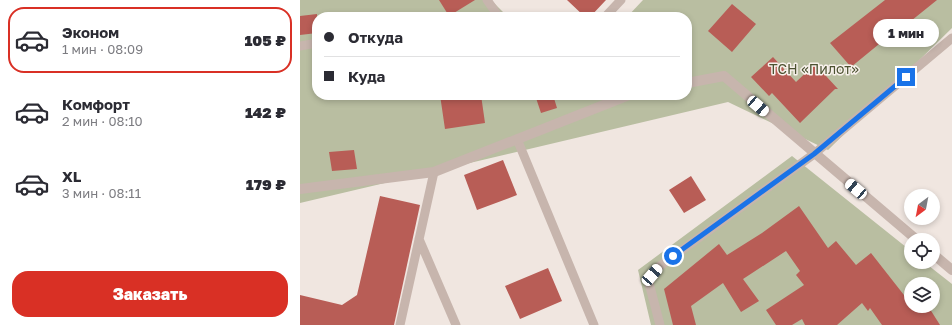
<!DOCTYPE html>
<html lang="ru">
<head>
<meta charset="utf-8">
<style>
	:root { --surface:#fff; --page:#f7f7f7; --text:#2b2b33; --muted:#7c7c81; --line:#e1e1e2; --accent:#d93025 }
	body { margin:0; font-family:"Golos Text",sans-serif; background:var(--page); color:var(--text); height:100vh; display:flex; flex-direction:column; font-size:15px; white-space:nowrap }
	* { box-sizing:border-box; margin:0 }
	p { font-size:13px; color:var(--muted) }
	.icon { flex:none; width:22px; height:22px; fill:none; stroke:currentColor; stroke-width:2; stroke-linecap:round; stroke-linejoin:round }
	.map { position:relative; flex:1; overflow:hidden }
	.side { display:flex; flex-direction:column; background:var(--surface); width:300px }
	.side>* { flex:none }
	.top-card { position:absolute; left:12px; top:12px; width:380px; height:88px; border-radius:16px; box-shadow:0 2px 6px #0003; display:grid; align-content:center; height:88px; padding:0 12px; background:var(--surface) }
	.needle { width:26px; rotate:212deg }
	.buttons { position:absolute; left:604px; top:189px; display:grid; gap:8px }
	.buttons a { display:grid; place-items:center; width:36px; height:36px; border-radius:50%; background:var(--surface); box-shadow:0 2px 6px #0003; font-size:20px }
	.end { position:absolute; width:18px; height:18px; margin:-9px; border:5px solid #1a73e8; background:#fff; box-shadow:0 0 0 2px #fff }
	.from { border-radius:50% }
	.bubble { position:absolute; height:28px; border-radius:14px; background:var(--surface); box-shadow:0 2px 6px #0003; font-size:13px; font-weight:800; line-height:28px; text-align:center }
	.car { position:absolute; width:12px; height:24px; margin:-12px -6px; border-radius:5px; box-shadow:0 0 3px 1px #0007; background:linear-gradient(#fff 24%,#345 0 40%,#fff 0 76%,#345 0 86%,#fff 0) }
	.top-card b { display:flex; align-items:center; gap:14px; height:38px; font-size:15px }
	.top-card b+b { border-top:1px solid var(--line) }
	.top-card i { width:10px; height:10px; background:var(--text) }
	ul { padding:7px 0 0; list-style:none }
	li { display:flex; align-items:center; gap:12px; height:66px; margin:0 8px 6px; padding:0 4px; border:2px solid transparent; border-radius:16px }
	li div { flex:1 }
	li b { display:block; font-size:15px }
	li em { font-style:normal; font-weight:800 }
	li.selected { border-color:var(--accent) }
	li>.icon { width:36px; height:36px; stroke-width:1.5 }
	.cta { display:flex; gap:8px; margin-top:auto; padding:8px 12px }
	.cta a { flex:1; height:46px; border-radius:16px; background:var(--accent); color:#fff; font-size:16px; font-weight:800; line-height:46px; text-align:center }
	main { display:flex; flex:1; min-height:0 }
	.map>svg:first-child { display:block }
	.green { fill:#b9bea1; fill-rule:evenodd }
	.building { fill:#b85d56 }
	.lines { fill:none; stroke-linecap:round; stroke-linejoin:round }
	.service { stroke:#c7b5ad; stroke-width:9 }
	.minor { stroke:#c7b5ad; stroke-width:10 }
	.route { stroke:#1a73e8; stroke-width:5 }
	.labels { text-anchor:middle; dominant-baseline:central; stroke-width:3; stroke-linejoin:round; paint-order:stroke }
	.park-label { font-size:14px; fill:#4c5231; stroke:#f8f1ec }
</style>
</head>
<body>
<main>
<section class="side">
<ul>
<li class="selected"><svg class="icon" aria-label="car" viewBox="0 0 24 24"><path d="M5 17H2v-5l4-1 3-4h7l3 4 3 1v5h-3M9 17h6M6 11h13"/><circle cx="7" cy="17" r="2"/><circle cx="17" cy="17" r="2"/></svg><div><b>Эконом</b><p>1 мин · 08:09</p></div><em>105 ₽</em></li>
<li><svg class="icon" aria-label="car" viewBox="0 0 24 24"><path d="M5 17H2v-5l4-1 3-4h7l3 4 3 1v5h-3M9 17h6M6 11h13"/><circle cx="7" cy="17" r="2"/><circle cx="17" cy="17" r="2"/></svg><div><b>Комфорт</b><p>2 мин · 08:10</p></div><em>142 ₽</em></li>
<li><svg class="icon" aria-label="car" viewBox="0 0 24 24"><path d="M5 17H2v-5l4-1 3-4h7l3 4 3 1v5h-3M9 17h6M6 11h13"/><circle cx="7" cy="17" r="2"/><circle cx="17" cy="17" r="2"/></svg><div><b>XL</b><p>3 мин · 08:11</p></div><em>179 ₽</em></li>
</ul>
<div class="cta"><a>Заказать</a></div>
</section>
<div class="map">
<svg width="652" height="325" viewBox="0 0 652 325">
	<rect width="100%" height="100%" fill="#f0e6e0"/>
	<!-- green -->
	<path class="green" d="M0 0H191L208 17H17V95H387V17H327L343 0H652V28L528 150 428 102 0 203Z
		M492 156 611 251V262H624L652 284V325H351L338 270ZM611 284H633V306H611Z"/>
	<!-- building -->
	<path class="building" d="M139 0H175L149 16Z
		M267 0H306L290 17H285Z
		M585 0H637L596 33 595 31 551 67 530 43Z
		M432 4 456 24 432 52 408 31Z
		M17 14V33L0 35V16Z
		M473 57 496 82 515 64 538 89H535L500 123 472 93 469 96 451 77Z
		M140 95H181L185 123 145 129Z
		M235 95H253L257 108 241 113Z
		M54 150 57 169 32 171 29 152Z
		M203 160 217 195 177 210 164 175Z
		M391 176 406 200 384 213 369 190Z
		M80 196 120 205 94 325H0V295L42 305 57 295Z
		M499 206 528 248 536 241 556 265 571 253 611 304V306H628L640 325H582L570 308 568 311 562 303 537 325H505L502 319 492 325H476L466 310 504 285 496 275 500 271 486 251 443 279 459 301 441 312 423 283 391 306 396 325H373L364 289 419 244 427 255 462 233Z
		M248 268 262 301 220 319 205 286Z"/>
	<g class="lines">
		<!-- service -->
		<path class="service" d="M187 0 199 17
			M305 17 321 0
			M0 46 17 43
			M217 139 294 325
			M119 239 156 325
			M100 325 134 172
			M360 325 349 283 352 275 360 266 514 154 652 38"/>
		<!-- minor -->
		<path class="minor" d="M387 83 424 76 617 240
			M0 189 134 172 329 95
			M633 254 652 270"/>
	</g>
	<g class="lines">
		<!-- route -->
		<path class="route" d="M373 256 514 154 606 77"/>
	</g>
	<g class="labels">
		<!-- park labels -->
		<g class="park-label">
			<text x="514" y="68">ТСН «Пилот»</text>
		</g>
	</g>
</svg>
<div class="buttons">
<a><svg class="needle" viewBox="-14 -14 28 28"><path d="M0-13l5 13h-10z" fill="#e53935"/><path d="M0 13l5-13h-10z" fill="#7c7c81"/></svg></a>
<a><svg class="icon" aria-label="locate" viewBox="0 0 24 24"><circle cx="12" cy="12" r="6"/><path d="M12 2v4M12 18v4M2 12h4M18 12h4"/></svg></a>
<a><svg class="icon" aria-label="layers" viewBox="0 0 24 24"><path d="M12 4l9 5-9 5-9-5zM3 14l9 5 9-5"/></svg></a>
</div>
<i class="end from" style="left:373px;top:256px"></i>
<i class="end" style="left:606px;top:77px"></i>
<div class="bubble" style="left:573px;top:19px;width:66px">1 мин</div>
<i class="car" style="left:458px;top:106px;rotate:131deg"></i>
<i class="car" style="left:556px;top:189px;rotate:310deg"></i>
<i class="car" style="left:352px;top:275px;rotate:41deg"></i>
<div class="top-card">
<b><i class="from"></i>Откуда</b>
<b><i></i>Куда</b>
</div>
</div>
</main>
</body>
</html>
